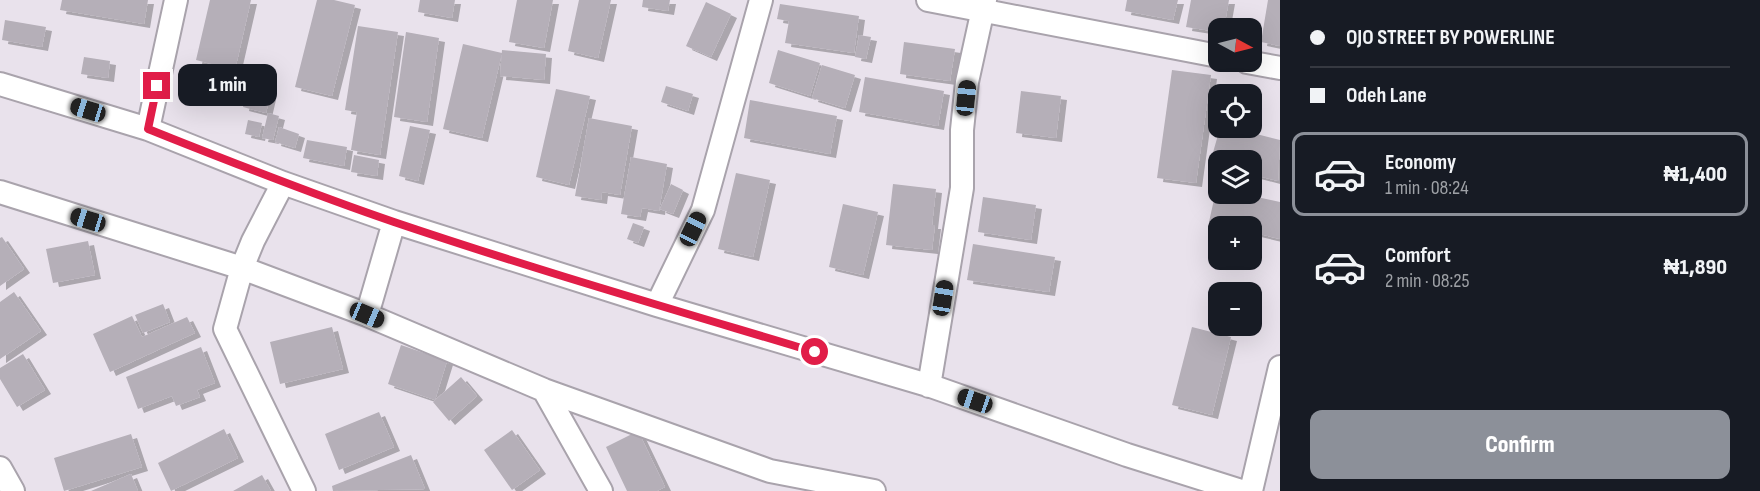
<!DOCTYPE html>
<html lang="en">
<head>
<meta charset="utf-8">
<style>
	:root { --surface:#171b24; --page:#242831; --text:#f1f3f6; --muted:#9ea1a6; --line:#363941; --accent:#8c9099 }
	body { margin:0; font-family:"Sofia Sans Condensed",sans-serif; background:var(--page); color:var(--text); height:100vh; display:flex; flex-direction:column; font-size:22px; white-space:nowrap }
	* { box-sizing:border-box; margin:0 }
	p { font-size:20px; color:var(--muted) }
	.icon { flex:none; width:33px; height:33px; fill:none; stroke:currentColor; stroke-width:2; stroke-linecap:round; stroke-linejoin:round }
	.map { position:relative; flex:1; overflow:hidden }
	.drawer { display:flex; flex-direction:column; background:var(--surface); width:480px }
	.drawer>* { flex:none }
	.banner { display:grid; align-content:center; height:132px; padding:0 30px; background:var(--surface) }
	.needle { width:39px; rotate:97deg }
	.controls { position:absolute; left:1208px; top:18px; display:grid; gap:12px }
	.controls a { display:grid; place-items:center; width:54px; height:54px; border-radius:12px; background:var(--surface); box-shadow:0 6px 24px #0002; font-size:30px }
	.end { position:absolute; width:27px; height:27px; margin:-14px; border:8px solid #e11d48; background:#fff; box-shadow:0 0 0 3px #fff }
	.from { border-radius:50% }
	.bubble { position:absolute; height:42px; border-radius:12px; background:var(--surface); box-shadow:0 6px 24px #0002; font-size:20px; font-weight:800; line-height:42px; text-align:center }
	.car { position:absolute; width:18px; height:36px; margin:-18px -9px; border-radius:8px; box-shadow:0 0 4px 2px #0007; background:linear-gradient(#222 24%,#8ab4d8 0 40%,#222 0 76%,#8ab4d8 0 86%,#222 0) }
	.banner b { display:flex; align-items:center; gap:21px; height:57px; font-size:22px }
	.banner b+b { border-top:2px solid var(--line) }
	.banner i { width:15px; height:15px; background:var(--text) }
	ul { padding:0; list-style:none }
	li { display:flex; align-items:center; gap:18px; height:84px; margin:0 12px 9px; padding:0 18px; border:3px solid transparent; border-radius:12px }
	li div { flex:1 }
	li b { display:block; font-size:22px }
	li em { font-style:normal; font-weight:800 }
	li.selected { border-color:var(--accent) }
	li>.icon { width:54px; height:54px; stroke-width:1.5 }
	.action { display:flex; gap:12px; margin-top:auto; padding:12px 30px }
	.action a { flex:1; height:69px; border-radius:12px; background:var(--accent); color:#fff; font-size:24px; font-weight:800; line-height:69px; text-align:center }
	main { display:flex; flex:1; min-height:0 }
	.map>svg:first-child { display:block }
	.building { fill:#b5afb8; filter:url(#shadow) }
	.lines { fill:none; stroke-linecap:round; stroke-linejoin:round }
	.street-casing { stroke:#a9a3ac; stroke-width:26 }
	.street { stroke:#fff; stroke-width:22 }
	.route { stroke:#e11d48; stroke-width:8 }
</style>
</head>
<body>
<main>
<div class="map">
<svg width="1280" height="491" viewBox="0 0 1280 491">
	<defs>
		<filter id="shadow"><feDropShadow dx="6" dy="4" stdDeviation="0" flood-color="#0004"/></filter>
	</defs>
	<rect width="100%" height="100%" fill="#e9e2ec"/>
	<!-- building -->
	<path class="building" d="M62 0H148L144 24 60 10Z
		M210 0H251L235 70 196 60Z
		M317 0H334L355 5 332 96 295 87Z
		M420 0H455L452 18 418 12Z
		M517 0H553L544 48 509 42Z
		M579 0H611L598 58 568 51Z
		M643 0H670L668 11 642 7Z
		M1127 0H1178L1173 20 1125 11Z
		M1191 0H1229L1224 28H1218V32L1186 27Z
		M1268 0H1280V46L1261 42Z
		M706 2 731 14 711 57 686 46Z
		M780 4 859 16 854 53 785 43 789 21 777 19Z
		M5 20 46 27 42 47 2 40Z
		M358 26 398 32 380 155 351 150 357 112 345 110Z
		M406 32 439 38 427 122 394 117Z
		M859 35 871 37 866 59 855 57Z
		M904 42 955 49 950 81 900 74Z
		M463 44 502 53 482 138 443 129Z
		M502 50 546 54 544 80 500 76Z
		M778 50 820 63 810 96 769 83Z
		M84 57 110 61 108 78 81 74Z
		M822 65 855 75 845 108 812 98Z
		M1172 70 1211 75 1196 183 1157 178Z
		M217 73 242 79 238 97 213 91Z
		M865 77 944 91 938 126 859 112Z
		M666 86 693 94 688 111 661 102Z
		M556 89 590 96 569 185 536 177Z
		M247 90 270 96 266 113 243 107Z
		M1021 91 1061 96 1056 138 1016 133Z
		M750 100 837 116 830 154 744 138Z
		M268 113 279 116 273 140 262 138Z
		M589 118 632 126 620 195 602 192 601 200 575 196Z
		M248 120 262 123 259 137 245 134Z
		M410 126 430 130 418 181 399 176Z
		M279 127 299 134 295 148 275 142Z
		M1220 128H1233L1280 140 1278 181 1251 174V160H1218V166L1210 163Z
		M307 140 347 147 344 166 303 158Z
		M354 155 379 160 377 176 351 172Z
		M631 157 667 164 659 211 642 208 640 217 621 214Z
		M736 173 770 180 753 257 718 249Z
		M671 184 683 190 673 214 660 209Z
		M893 184 936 189 932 225H935L932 250 886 245Z
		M1217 186 1218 194H1243L1280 202V239L1251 232V226H1228L1209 222Z
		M983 197 1036 205 1031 240 978 232Z
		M843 204 878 212 863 275 829 267Z
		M633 223 644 227 638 243 627 239Z
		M2 237 24 269 0 286V238Z
		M88 241 95 275 53 283 46 249Z
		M973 244 1055 257 1049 292 967 280Z
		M14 292 41 331 0 359V302Z
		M163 304 170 322 143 333 135 315Z
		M132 316 142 337 187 317 195 333 110 372 93 334Z
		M332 327 343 369 280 384 270 342Z
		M1192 327 1231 337 1212 415 1172 405Z
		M401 345 447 361 435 400 388 384Z
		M201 347 215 383 197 390 200 397 176 406 172 396 138 409 126 377Z
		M23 354 45 390 17 407 0 379V368Z
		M461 377 477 396 449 421 433 402Z
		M379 412 394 447 339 470 325 434Z
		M224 429 238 458 171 491 158 463Z
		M512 430 540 470 512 490 484 450Z
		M638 431 665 487 657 491H627L606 447Z
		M131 434 142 467 64 491 54 458Z
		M411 455 425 489 333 491 332 486Z
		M131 474 138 491H91Z
		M262 475 271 491H233Z"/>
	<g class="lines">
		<defs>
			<path id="street" d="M928 0 1218 56
				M1247 62 1280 68
				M0 84 148 129 283 183 394 222 657 305 931 386 1127 455 1241 491
				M148 129 176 0
				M283 183 253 241 242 268 225 329 304 491
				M0 192 242 268 367 315 544 390 770 471 874 491
				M657 305 703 210 761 0
				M367 315 394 222
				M929 386 962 188V130L967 82 985 0
				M544 390 601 491
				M0 468 13 491
				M1251 491 1280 367"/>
		</defs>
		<!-- street casing -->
		<use href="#street" class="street-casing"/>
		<!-- street -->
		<use href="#street" class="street"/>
	</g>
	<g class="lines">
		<!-- route -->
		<path class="route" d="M157 86 148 129C229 161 311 194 394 222 533 269 675 310 815 352"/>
	</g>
</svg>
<div class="controls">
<a><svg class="needle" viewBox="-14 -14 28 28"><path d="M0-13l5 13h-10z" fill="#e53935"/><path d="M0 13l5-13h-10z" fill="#9ea1a6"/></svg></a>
<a><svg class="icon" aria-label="locate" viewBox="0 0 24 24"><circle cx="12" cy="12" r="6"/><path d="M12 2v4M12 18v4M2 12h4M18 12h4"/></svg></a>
<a><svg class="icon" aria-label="layers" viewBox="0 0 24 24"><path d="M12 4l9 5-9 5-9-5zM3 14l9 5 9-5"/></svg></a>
<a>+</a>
<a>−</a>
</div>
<i class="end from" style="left:815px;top:352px"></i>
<i class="end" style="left:157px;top:86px"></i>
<div class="bubble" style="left:178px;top:64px;width:99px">1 min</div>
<i class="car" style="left:966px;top:98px;rotate:6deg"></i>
<i class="car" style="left:88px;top:110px;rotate:287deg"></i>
<i class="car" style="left:88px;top:220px;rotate:287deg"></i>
<i class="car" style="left:693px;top:229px;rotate:26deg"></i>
<i class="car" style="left:943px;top:298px;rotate:9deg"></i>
<i class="car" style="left:367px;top:315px;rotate:113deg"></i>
<i class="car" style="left:975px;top:401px;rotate:289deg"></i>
</div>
<section class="drawer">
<div class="banner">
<b><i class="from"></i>OJO STREET BY POWERLINE</b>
<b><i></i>Odeh Lane</b>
</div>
<ul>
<li class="selected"><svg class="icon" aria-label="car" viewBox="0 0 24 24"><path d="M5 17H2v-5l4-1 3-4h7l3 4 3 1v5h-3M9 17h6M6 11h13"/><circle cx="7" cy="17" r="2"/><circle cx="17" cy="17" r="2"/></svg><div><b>Economy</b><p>1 min · 08:24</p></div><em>₦1,400</em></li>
<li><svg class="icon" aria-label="car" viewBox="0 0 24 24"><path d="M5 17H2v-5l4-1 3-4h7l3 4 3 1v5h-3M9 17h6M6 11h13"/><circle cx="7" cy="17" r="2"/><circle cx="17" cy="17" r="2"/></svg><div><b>Comfort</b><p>2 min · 08:25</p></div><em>₦1,890</em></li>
</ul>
<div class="action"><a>Confirm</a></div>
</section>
</main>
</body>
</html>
